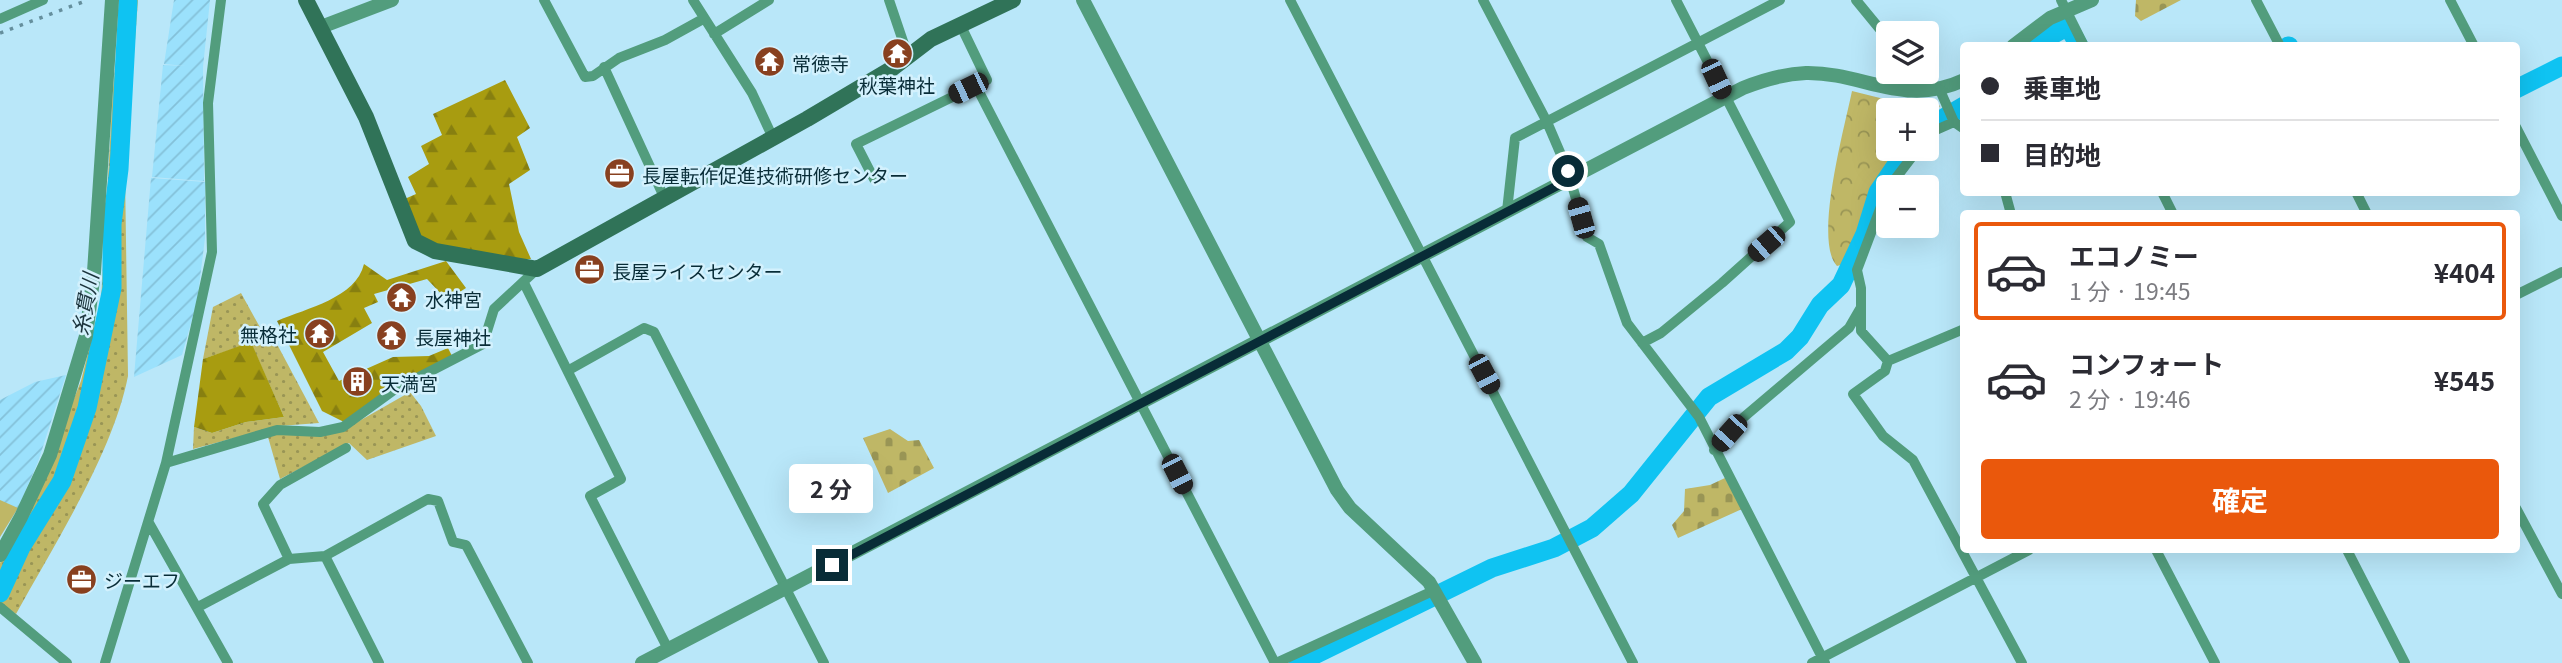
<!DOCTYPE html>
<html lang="ja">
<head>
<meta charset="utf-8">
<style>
	:root { --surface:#fff; --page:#f7f7f7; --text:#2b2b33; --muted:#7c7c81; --line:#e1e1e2; --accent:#ea580c }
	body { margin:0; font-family:Georgia,"Noto Sans JP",serif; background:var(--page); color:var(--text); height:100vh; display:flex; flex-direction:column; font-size:26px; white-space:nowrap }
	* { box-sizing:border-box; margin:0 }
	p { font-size:23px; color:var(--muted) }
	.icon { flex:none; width:38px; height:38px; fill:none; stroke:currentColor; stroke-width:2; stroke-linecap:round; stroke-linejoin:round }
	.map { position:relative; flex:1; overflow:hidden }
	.drawer { position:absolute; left:1960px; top:210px; width:560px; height:343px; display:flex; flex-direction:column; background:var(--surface); border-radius:7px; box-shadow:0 7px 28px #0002 }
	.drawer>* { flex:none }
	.hud { position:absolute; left:1960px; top:42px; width:560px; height:154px; border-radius:7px; box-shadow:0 7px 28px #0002; display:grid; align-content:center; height:154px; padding:0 21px; background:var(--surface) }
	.fabs { position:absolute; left:1876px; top:21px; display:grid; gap:14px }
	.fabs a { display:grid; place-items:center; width:63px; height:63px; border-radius:7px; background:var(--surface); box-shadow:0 7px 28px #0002; font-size:35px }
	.end { position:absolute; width:32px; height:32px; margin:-16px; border:9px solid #082c37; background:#fff; box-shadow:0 0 0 4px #fff }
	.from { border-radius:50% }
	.bubble { position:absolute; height:49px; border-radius:7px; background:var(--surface); box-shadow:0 7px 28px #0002; font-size:23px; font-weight:700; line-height:49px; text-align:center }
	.car { position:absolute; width:21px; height:42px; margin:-21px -10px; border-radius:9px; box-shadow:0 0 5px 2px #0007; background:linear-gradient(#222 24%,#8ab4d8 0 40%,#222 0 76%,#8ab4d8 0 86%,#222 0) }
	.hud b { display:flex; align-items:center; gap:24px; height:66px; font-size:26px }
	.hud b+b { border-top:2px solid var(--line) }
	.hud i { width:18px; height:18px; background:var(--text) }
	ul { padding:12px 0 0; list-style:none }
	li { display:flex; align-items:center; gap:21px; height:98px; margin:0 14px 10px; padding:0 7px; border:4px solid transparent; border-radius:7px }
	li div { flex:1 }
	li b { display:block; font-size:26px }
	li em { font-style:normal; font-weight:700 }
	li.current { border-color:var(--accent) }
	li>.icon { width:63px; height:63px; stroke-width:1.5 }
	.action { display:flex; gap:14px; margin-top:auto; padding:14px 21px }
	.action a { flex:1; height:80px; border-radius:7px; background:var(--accent); color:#fff; font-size:28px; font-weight:700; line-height:80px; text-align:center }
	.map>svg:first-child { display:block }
	.industrial { fill:url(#industrial-furrows) }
	.grass { fill:url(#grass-dots) }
	.forest { fill:url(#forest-firs) }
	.cemetery { fill:url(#cemetery-stones) }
	.park { fill:url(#park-crowns) }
	.garden { fill:#bfb766 }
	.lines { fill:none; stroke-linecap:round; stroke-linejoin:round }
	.river { stroke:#0fc3f2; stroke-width:19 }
	.minor { stroke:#529d7d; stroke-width:10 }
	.tertiary { stroke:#529d7d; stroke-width:14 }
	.secondary { stroke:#307358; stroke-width:16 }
	.rail { stroke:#658f9d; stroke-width:3.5; stroke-dasharray:3.5 7; stroke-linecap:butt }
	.route { stroke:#082c37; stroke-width:9 }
	.labels { text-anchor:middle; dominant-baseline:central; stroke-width:5; stroke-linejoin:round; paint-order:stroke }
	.poi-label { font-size:19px; fill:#082c37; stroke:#d3f1fd; text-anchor:start }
	.water-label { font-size:21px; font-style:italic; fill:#1c343d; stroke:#d3f1fd }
</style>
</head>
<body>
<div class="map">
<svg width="2562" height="663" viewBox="0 0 2562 663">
	<defs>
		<pattern id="industrial-furrows" width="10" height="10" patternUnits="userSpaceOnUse" patternTransform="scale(1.75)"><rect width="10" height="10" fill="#9be1fc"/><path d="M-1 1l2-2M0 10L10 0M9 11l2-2" fill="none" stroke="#84c1d9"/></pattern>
		<pattern id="grass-dots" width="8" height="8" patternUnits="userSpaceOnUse" patternTransform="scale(1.75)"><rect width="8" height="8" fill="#bfb766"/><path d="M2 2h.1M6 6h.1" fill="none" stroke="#999555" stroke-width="1.8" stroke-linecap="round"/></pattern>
		<pattern id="forest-firs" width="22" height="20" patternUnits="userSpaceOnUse" patternTransform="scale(1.75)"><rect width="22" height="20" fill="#a89c10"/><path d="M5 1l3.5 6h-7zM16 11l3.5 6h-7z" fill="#877f10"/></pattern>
		<pattern id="cemetery-stones" width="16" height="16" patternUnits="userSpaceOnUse" patternTransform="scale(1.75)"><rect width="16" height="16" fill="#bfb766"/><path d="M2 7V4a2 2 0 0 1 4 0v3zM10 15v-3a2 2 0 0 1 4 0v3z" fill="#999555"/></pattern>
		<pattern id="park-crowns" width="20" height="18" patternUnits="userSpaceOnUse" patternTransform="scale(1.75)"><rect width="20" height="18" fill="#bfb766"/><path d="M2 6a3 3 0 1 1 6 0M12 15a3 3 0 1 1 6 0" fill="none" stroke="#999555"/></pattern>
	</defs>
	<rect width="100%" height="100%" fill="#b9e7f9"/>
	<!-- industrial -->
	<path class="industrial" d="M174 0H210L203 67 204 181 152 177 163 65 186 66 164 64Z
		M151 178 205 182V238L197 302 182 355 134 377Z
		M66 375 38 462 18 508 0 537V400L35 382Z"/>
	<!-- grass -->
	<path class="grass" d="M122 0H138L125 173 128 376C113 453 54 545 16 614L0 603V563L25 519 81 381 101 301 113 89Z
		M241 293 262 331H270L319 423 279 426 193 449 194 427 212 433 246 422 284 417 251 343 203 359 213 307Z
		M410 392 421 406 436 436 367 460 349 443 280 479 268 437 279 432H340Z"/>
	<!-- forest -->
	<path class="forest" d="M505 80 530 128 517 137 530 170 509 184 519 232 531 259 505 260 425 242 400 201 416 194 408 177 429 164 421 146 442 135 433 114Z
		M446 261 466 288 447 300 427 279 374 294 378 302 364 308 372 323 323 352 339 381 393 357 429 356 448 348 452 356 344 422 322 411 277 321C307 308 356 298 364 264L387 280Z
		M251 342 284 417 246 422 212 433 194 427 203 359Z"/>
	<!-- cemetery -->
	<path class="cemetery" d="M2136 0H2181L2141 21 2135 16Z
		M890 429 908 441 919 440 934 468 888 493 863 438Z
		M1725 478 1742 509 1678 538 1672 525 1684 511 1685 489 1710 485Z"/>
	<!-- park -->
	<path class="park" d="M1852 91 1892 101 1934 102 1940 106 1927 120V110H1888V149H1903L1878 182 1860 241 1844 264 1837 266C1813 241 1845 126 1852 91Z"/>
	<!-- garden -->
	<path class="garden" d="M0 500 18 508 0 537Z"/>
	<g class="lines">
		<!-- river -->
		<path class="river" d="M2033 46 2068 26 2079 46
			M2288 46H2289
			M2516 89 2562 66
			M1927 128 1964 106
			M0 593 21 547 62 481 87 408 112 288V224L119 169 128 2
			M1298 663 1492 568 1554 548 1592 528 1631 494 1709 397 1786 351 1800 337 1820 305 1841 285 1865 234 1878 192 1907 149"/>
		<!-- minor -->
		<path class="minor" d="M544 0 585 77 593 76 619 58 665 40 703 19
			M693 0 752 93 773 138
			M889 0 908 56
			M1290 0 1633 663
			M1483 0 1547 122 1568 171 1587 237 1599 244 1627 323 1699 417 1825 663
			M1856 0 1888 39
			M2061 0 2084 46
			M2256 0 2280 46
			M2450 0 2474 46
			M0 19 43 0
			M714 34 769 0
			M604 67 664 197
			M1913 72 1929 90
			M976 86 1275 663
			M1939 88 1954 122 1964 129
			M2516 127 2562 216
			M1927 140 1936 130 1954 122
			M874 179 856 144 987 80 960 24
			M1889 187 1918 149
			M1888 188 1857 270 1861 288V331L1888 361
			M2005 192 2011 214
			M2162 192 2173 214
			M2356 192 2367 214
			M1507 211 1515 138 1780 0
			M524 283 621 479 590 496 668 649
			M2516 295 2562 272
			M1964 329 1888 361 1885 371 1853 394 1883 436 1913 460 2022 663
			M1642 343 1661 333 1722 283 1790 222 1676 0
			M569 370 644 328 654 332 824 663
			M1714 450 1744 417 1849 328 1860 309
			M166 463 277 430 320 432 343 427 394 390 483 344 494 309 537 269
			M2516 508 2562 594
			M149 523 228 663
			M2156 550 2215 663
			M2347 550 2405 663
			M325 556 379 663
			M289 559 263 504 280 485 346 448
			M0 607 67 663
			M198 607 289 559 325 556 428 499 438 501 453 542 466 545 528 663
			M105 663 166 463 212 252 208 103 221 0
			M1276 663 1435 590
			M1812 663 2029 550"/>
		<!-- tertiary -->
		<path class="tertiary" d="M1083 0 1337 490 1350 508 1429 582 1475 663
			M321 27 392 0
			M2013 46 2050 18 2092 0
			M0 555 21 517 50 455 86 336 94 272 112 0
			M642 663 1743 88C1763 80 1784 74 1806 73 1863 72 1904 108 1964 80"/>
		<!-- secondary -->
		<path class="secondary" d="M306 0 366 117 415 241 435 251 537 269 807 119 893 68 931 39 1013 0"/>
		<!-- rail -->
		<path class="rail" d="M0 33 88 0"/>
	</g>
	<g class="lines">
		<!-- route -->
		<path class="route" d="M832 565 1570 179 1568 171"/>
	</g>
	<!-- icons -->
	<defs>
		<symbol id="temple-disc" viewBox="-11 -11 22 22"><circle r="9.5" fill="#88401f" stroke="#d3f1fd"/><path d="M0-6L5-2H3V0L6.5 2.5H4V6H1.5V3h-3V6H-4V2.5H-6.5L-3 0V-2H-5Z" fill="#fff"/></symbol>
		<symbol id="office-disc" viewBox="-11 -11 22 22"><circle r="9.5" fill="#88401f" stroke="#d3f1fd"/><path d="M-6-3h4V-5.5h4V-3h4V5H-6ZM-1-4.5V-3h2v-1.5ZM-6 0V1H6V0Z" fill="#fff"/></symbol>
		<symbol id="building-disc" viewBox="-11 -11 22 22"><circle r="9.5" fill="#88401f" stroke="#d3f1fd"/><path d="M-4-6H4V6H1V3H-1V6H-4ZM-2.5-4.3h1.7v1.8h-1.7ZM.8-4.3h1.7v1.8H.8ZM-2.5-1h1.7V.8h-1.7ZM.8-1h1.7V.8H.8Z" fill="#fff"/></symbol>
	</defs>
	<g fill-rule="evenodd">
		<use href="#temple-disc" x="880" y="36" width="35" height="35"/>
		<use href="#temple-disc" x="752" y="44" width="35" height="35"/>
		<use href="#office-disc" x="602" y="156" width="35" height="35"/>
		<use href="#office-disc" x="572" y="252" width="35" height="35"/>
		<use href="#temple-disc" x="384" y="280" width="35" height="35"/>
		<use href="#temple-disc" x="302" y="316" width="35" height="35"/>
		<use href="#temple-disc" x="374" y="318" width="35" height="35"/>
		<use href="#building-disc" x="340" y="364" width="35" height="35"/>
		<use href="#office-disc" x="64" y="562" width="35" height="35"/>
	</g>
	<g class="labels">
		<!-- poi labels -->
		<g class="poi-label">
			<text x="792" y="62">常徳寺</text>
			<text x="897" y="84" text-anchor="middle">秋葉神社</text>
			<text x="642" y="174">長屋転作促進技術研修センター</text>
			<text x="612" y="270">長屋ライスセンター</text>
			<text x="425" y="298">水神宮</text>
			<text x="297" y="333" text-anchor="end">無格社</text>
			<text x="415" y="336">長屋神社</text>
			<text x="381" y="382">天満宮</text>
			<text x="104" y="579">ジーエフ</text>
		</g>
		<!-- water labels -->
		<g class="water-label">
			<text transform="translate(84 304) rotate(-80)">糸貫川</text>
		</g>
	</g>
</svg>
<div class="fabs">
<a><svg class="icon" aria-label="layers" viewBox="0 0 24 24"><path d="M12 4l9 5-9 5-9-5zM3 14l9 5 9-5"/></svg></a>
<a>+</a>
<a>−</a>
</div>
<i class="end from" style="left:1568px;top:171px"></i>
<i class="end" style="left:832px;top:565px"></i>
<div class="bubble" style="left:789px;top:464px;width:84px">2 分</div>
<i class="car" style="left:1716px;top:79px;rotate:155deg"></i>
<i class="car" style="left:968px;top:88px;rotate:244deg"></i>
<i class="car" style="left:1581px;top:218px;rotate:344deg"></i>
<i class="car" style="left:1766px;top:244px;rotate:229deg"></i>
<i class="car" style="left:1484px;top:374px;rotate:152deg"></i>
<i class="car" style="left:1729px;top:433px;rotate:222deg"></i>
<i class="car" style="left:1177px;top:474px;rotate:153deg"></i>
<div class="hud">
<b><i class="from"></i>乗車地</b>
<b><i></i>目的地</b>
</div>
<section class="drawer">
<ul>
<li class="current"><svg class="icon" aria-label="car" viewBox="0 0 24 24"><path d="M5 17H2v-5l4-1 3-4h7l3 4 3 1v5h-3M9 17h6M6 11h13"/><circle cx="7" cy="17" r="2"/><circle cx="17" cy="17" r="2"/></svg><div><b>エコノミー</b><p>1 分 · 19:45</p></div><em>¥404</em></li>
<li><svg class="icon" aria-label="car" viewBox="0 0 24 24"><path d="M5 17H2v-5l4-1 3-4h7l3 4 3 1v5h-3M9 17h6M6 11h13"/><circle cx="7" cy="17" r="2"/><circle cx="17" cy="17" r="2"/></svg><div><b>コンフォート</b><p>2 分 · 19:46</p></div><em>¥545</em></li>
</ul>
<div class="action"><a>確定</a></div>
</section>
</div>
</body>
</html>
